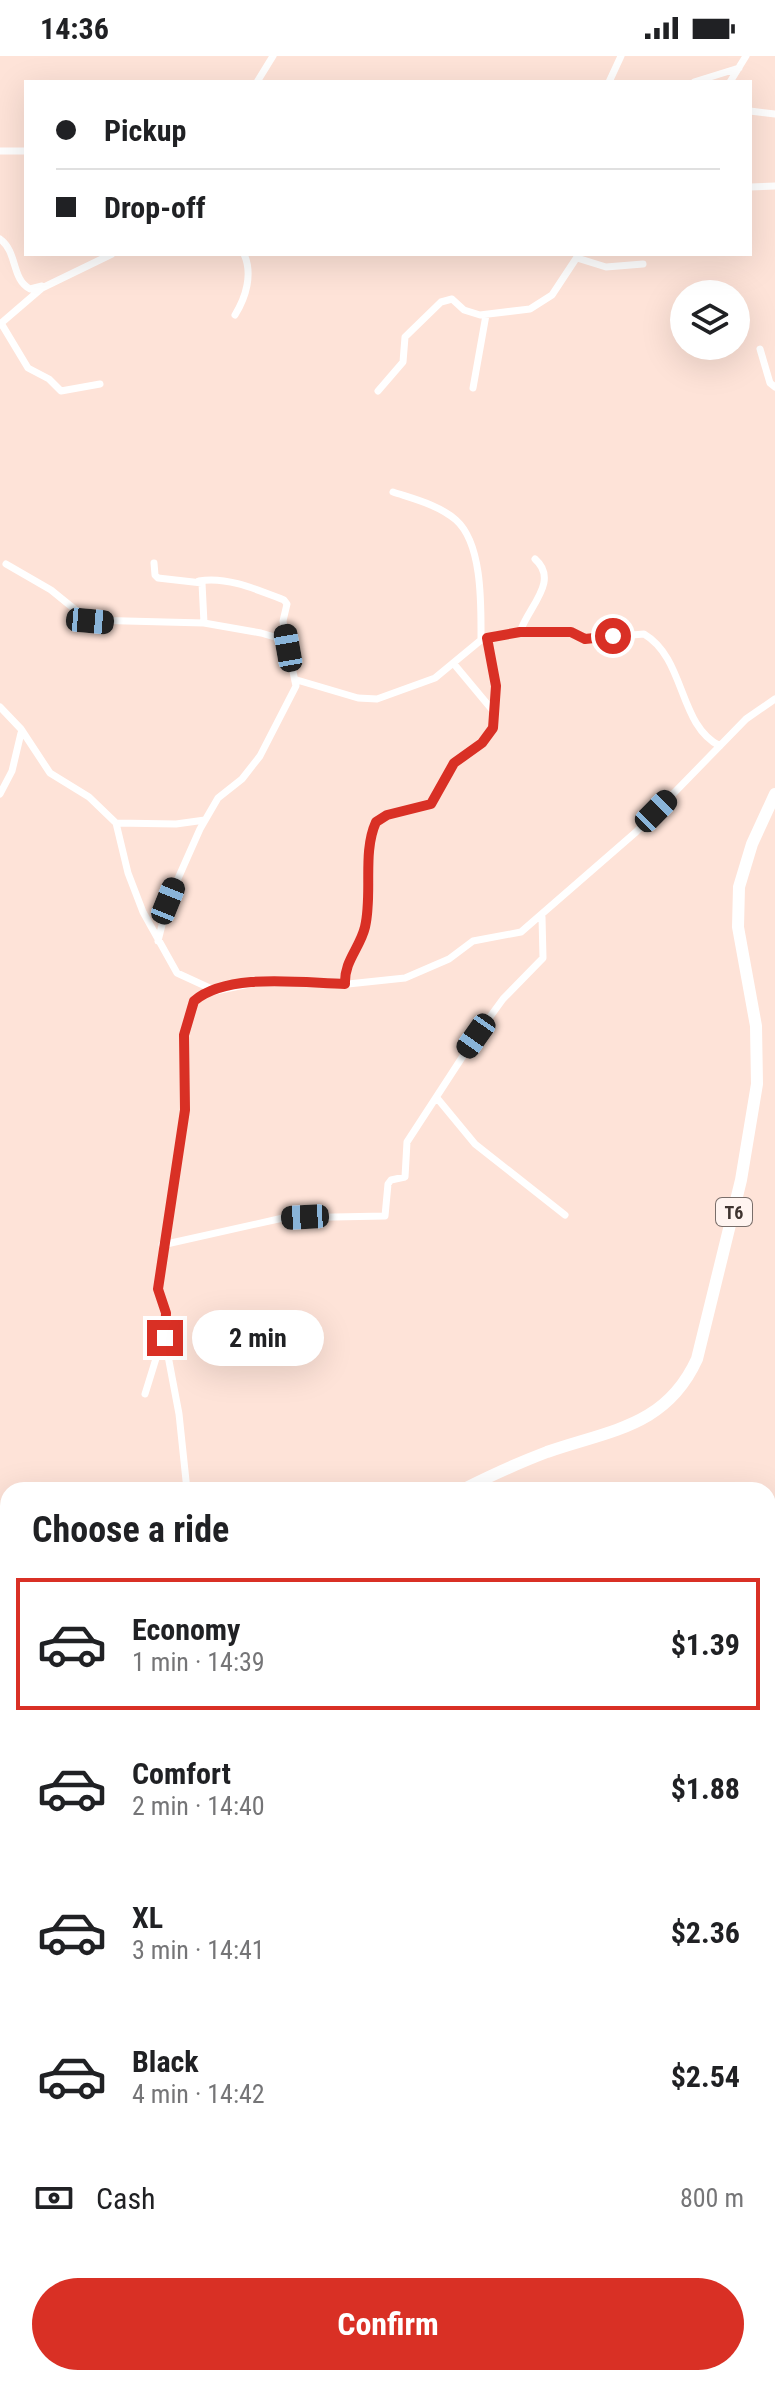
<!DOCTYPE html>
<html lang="en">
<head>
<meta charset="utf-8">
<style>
	:root { --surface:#fff; --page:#f6f6f6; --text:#202124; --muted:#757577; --line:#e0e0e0; --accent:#d93025 }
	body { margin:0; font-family:"Roboto Condensed",sans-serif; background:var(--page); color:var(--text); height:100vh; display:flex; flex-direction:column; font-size:30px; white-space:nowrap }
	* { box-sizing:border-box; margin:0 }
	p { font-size:26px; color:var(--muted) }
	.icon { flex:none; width:44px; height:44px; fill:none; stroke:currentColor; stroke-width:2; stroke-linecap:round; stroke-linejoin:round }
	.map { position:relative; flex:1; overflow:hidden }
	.panel { position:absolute; left:0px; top:1426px; width:776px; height:904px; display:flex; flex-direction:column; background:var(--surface); border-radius:24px 24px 0 0; box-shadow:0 8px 32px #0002 }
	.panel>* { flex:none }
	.hud { position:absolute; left:24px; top:24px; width:728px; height:176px; border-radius:0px; box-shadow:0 8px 32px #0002; display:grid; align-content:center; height:176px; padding:0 32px; background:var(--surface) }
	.controls { position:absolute; left:670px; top:224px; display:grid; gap:16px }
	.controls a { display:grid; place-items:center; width:80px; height:80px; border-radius:50%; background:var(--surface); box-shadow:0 8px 32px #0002; font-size:40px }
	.end { position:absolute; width:36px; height:36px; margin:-18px; border:10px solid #d93025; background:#fff; box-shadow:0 0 0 4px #fff }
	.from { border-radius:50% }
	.bubble { position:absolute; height:56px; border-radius:28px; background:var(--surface); box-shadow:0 8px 32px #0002; font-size:26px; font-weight:700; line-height:56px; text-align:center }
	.car { position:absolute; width:24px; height:48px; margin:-24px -12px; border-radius:10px; box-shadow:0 0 6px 2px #0007; background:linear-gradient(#222 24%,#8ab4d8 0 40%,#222 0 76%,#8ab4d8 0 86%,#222 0) }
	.hud b { display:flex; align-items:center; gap:28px; height:76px; font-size:30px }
	.hud b+b { border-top:2px solid var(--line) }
	.hud i { width:20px; height:20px; background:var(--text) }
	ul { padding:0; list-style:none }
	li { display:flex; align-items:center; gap:24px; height:132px; margin:0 16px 12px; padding:0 16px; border:4px solid transparent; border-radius:0px }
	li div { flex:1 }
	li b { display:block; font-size:30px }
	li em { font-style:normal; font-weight:700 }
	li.on { border-color:var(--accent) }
	li>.icon { width:72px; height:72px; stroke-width:1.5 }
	h2 { padding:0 32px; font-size:36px; line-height:96px }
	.pay { display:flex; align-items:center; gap:20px; height:88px; padding:0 32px; font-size:30px }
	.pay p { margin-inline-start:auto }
	.primary-button { display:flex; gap:16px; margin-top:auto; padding:16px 32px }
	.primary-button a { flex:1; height:92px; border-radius:48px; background:var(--accent); color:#fff; font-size:32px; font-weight:700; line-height:92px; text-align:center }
	.status { display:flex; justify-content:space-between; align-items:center; height:56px; padding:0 40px; background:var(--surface); direction:ltr }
	.status svg { height:22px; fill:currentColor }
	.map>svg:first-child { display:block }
	.forest { fill:#87bc8b }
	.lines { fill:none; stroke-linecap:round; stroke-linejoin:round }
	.stream { stroke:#92b0e9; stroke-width:3 }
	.street { stroke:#fff; stroke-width:7 }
	.highway { stroke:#fff; stroke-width:12 }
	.route { stroke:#d93025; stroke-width:10 }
	.labels { text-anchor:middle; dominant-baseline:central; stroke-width:6; stroke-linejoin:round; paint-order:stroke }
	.shield { fill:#fff4f0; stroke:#796e6a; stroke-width:2 }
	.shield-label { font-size:18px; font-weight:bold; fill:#3f3430 }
</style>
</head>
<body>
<div class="status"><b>14:36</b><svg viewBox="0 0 49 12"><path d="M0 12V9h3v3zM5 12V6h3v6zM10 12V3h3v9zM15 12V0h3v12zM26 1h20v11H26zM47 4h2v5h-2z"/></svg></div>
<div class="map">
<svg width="775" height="2330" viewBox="0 0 775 2330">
	<rect width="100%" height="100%" fill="#fee3d8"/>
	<!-- forest -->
	<path class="forest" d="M775 2205V2330H719L715 2322H768V2210Z"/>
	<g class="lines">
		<!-- stream -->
		<path class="stream" d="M768 2119 775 2112
			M768 2179 775 2184"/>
		<!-- street -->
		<path class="street" d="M257 26 273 0
			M609 26 621 0
			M694 26 739 12
			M730 26 746 0
			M750 55 775 58
			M0 95H26
			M750 131 775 130
			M0 183C18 196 11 223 30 233L42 230
			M577 202 606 211 643 208
			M235 259C246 241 253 218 244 198
			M1 267 28 312 49 323 61 335 100 328
			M0 268 42 232 112 198
			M760 293 770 327 775 331
			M473 332 486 259
			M378 335 403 306 405 281 441 246 452 243 464 254 480 259 530 253 552 239 579 198
			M393 436C414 443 439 449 456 464 483 488 481 551 481 584
			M154 507 155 519 158 522 202 527 204 567
			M6 508 51 534 88 564 204 567 261 577 278 582 288 592 296 630 260 700 242 723 218 742 200 773 168 845 158 885
			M199 525C227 520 258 534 284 544L287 548 283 565 287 590
			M520 576C528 551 560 525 535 503
			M454 608 494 656
			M297 624 358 642 377 643 435 622 481 584 496 579 520 576H571L585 583 644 578C686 603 678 669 720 690
			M0 651 21 673 50 717 89 741 116 767 128 817 143 856 177 917 214 934
			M0 738 12 715 21 677
			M116 767 176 768 205 764
			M345 928C344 902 363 884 368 859 374 828 364 795 376 766L387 759 431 748 454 707 482 687 493 672 496 630 487 582
			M437 1042 475 1088 565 1159
			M162 1189 283 1162 385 1160 388 1128 391 1124 405 1121 407 1086 476 980 503 943 543 902 542 861
			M165 1284 179 1358 187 1434
			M145 1338 167 1267 158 1233 185 1054 184 979 194 945 206 937 259 926 348 928 405 922 449 903 473 885 521 876 636 776 746 663 775 643
			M768 1559 775 1557
			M0 1886 8 1893
			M0 2020 8 2023
			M0 2054H8
			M450 2322 478 2330
			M122 2330 137 2322
			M209 2330 210 2328
			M273 2330 278 2322
			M370 2330 372 2322"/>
		<!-- highway -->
		<path class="highway" d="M462 1434C490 1420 518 1407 547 1396 610 1374 666 1371 697 1303L741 1124 757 1028 756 970 738 871 739 831 752 788 775 738
			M670 2322 675 2330"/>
	</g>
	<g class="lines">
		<!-- route -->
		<path class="route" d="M165 1282 166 1257 158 1233 185 1054 184 979 194 945C228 916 302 927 345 928 344 905 360 892 365 871 373 837 362 797 376 766L387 759 431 748 454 707 482 687 493 672 496 630 487 582 520 576H571L585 583 613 580"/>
	</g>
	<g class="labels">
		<!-- shield labels -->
		<rect class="shield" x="716" y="1142" width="36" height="28" rx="6"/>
		<g class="shield-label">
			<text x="734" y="1156">T6</text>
		</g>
	</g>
</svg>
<div class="controls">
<a><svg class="icon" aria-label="layers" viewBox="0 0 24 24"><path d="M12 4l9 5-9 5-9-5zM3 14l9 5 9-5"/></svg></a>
</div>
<i class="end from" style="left:613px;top:580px"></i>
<i class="end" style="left:165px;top:1282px"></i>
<div class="bubble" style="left:192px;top:1254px;width:132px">2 min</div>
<i class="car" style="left:90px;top:565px;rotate:95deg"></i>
<i class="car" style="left:288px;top:592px;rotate:350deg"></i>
<i class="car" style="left:656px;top:755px;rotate:45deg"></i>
<i class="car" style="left:168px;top:845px;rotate:22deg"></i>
<i class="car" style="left:476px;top:980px;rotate:215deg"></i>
<i class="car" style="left:305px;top:1161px;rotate:267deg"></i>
<div class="hud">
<b><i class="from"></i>Pickup</b>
<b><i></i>Drop-off</b>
</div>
<section class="panel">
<h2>Choose a ride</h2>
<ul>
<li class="on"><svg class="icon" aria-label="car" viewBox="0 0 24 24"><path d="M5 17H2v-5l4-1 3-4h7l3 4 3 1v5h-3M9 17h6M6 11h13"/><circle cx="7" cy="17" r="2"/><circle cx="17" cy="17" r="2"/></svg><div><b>Economy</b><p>1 min · 14:39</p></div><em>$1.39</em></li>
<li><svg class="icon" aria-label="car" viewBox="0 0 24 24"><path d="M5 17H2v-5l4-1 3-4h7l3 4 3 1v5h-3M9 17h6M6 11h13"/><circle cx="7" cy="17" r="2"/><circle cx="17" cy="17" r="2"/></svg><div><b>Comfort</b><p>2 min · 14:40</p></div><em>$1.88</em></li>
<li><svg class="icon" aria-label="car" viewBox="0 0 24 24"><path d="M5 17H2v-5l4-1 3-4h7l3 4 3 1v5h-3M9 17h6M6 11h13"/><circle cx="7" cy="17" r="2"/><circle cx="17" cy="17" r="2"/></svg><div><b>XL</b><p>3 min · 14:41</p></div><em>$2.36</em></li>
<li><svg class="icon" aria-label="car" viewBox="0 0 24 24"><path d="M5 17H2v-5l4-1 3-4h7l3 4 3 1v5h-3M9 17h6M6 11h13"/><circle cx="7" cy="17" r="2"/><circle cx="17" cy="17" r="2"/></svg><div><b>Black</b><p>4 min · 14:42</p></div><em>$2.54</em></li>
</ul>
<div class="pay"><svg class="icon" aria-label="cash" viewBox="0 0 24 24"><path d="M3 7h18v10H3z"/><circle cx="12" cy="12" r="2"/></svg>Cash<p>800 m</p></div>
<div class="primary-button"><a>Confirm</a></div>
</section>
</div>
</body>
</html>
